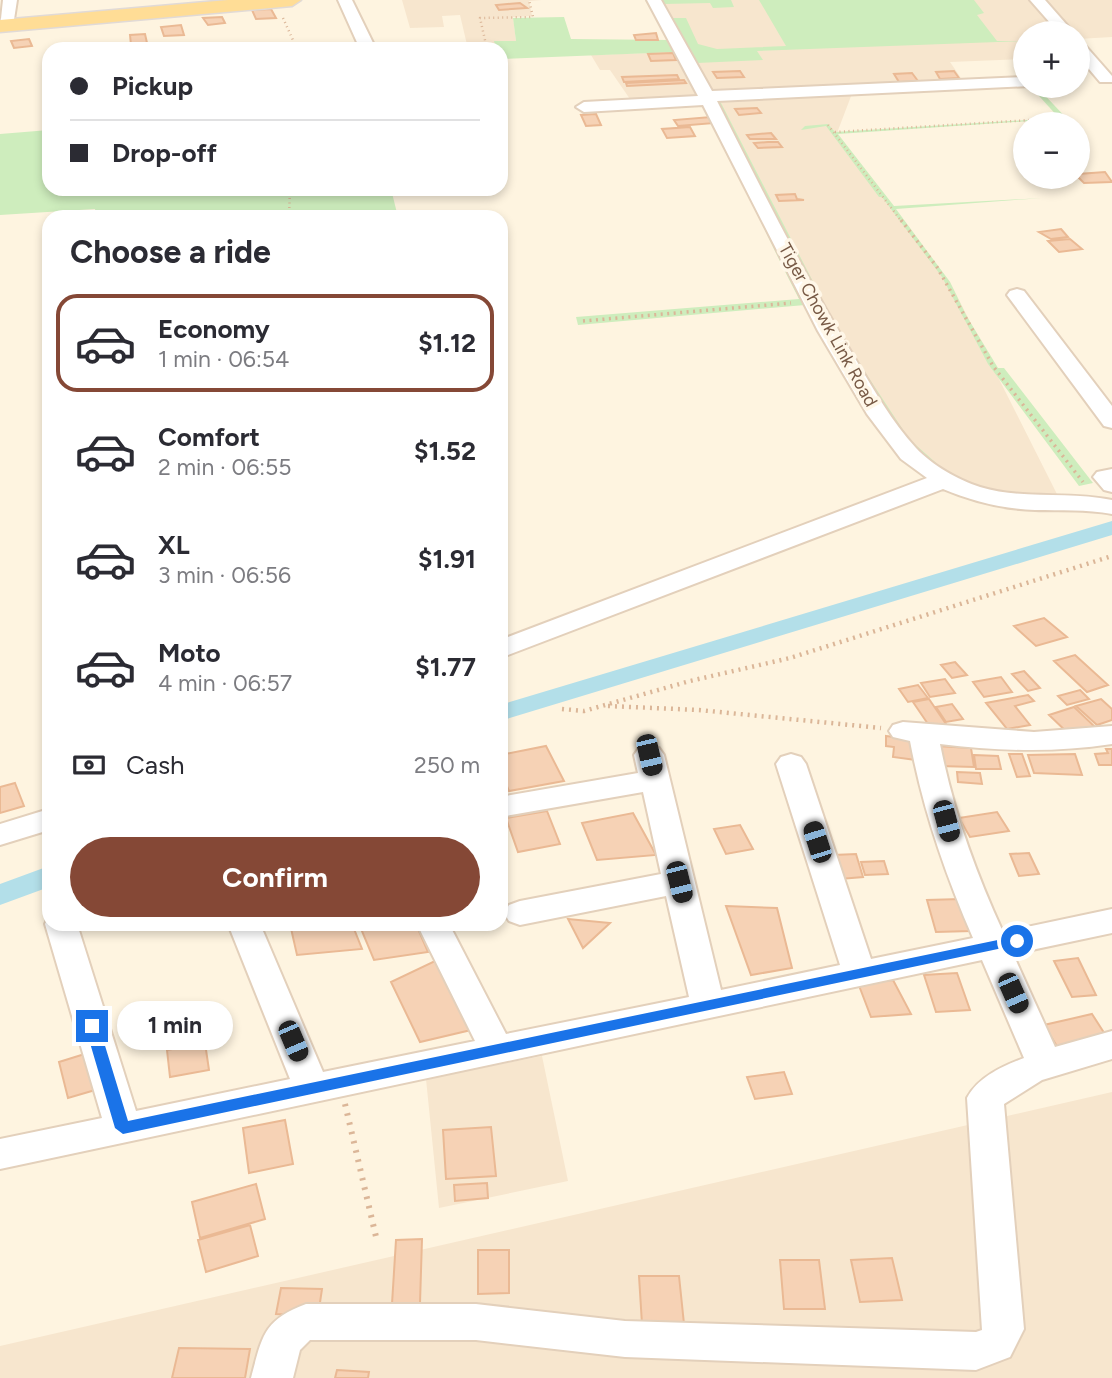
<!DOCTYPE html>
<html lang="en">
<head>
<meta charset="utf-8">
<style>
	:root { --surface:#fff; --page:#f7f7f7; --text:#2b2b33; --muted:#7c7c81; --line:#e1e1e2; --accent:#854836 }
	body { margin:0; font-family:Figtree,sans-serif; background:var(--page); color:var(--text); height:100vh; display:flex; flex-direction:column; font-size:26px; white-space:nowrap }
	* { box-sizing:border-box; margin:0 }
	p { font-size:23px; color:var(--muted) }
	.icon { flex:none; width:38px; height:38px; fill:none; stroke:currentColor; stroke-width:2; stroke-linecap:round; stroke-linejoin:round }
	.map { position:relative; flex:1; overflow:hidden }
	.side { position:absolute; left:42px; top:210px; width:466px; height:721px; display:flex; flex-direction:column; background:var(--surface); border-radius:21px; box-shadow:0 4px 10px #0003 }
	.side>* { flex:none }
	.hud { position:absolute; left:42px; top:42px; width:466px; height:154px; border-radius:21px; box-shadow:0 4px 10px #0003; display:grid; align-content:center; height:154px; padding:0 28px; background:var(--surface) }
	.tools { position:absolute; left:1013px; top:21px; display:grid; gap:14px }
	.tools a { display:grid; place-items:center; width:77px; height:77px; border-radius:50%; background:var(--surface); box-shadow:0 4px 10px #0003; font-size:35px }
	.end { position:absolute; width:32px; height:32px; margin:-16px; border:9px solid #1a73e8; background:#fff; box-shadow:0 0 0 4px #fff }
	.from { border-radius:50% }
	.bubble { position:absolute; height:49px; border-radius:24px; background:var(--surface); box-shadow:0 4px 10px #0003; font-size:23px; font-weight:700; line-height:49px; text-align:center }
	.car { position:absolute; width:21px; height:42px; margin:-21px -10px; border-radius:9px; box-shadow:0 0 5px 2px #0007; background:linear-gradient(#222 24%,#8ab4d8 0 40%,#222 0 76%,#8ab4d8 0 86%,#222 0) }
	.hud b { display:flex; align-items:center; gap:24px; height:66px; font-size:26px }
	.hud b+b { border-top:2px solid var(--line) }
	.hud i { width:18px; height:18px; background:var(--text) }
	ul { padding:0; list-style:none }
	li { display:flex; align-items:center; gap:21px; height:98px; margin:0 14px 10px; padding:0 14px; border:4px solid transparent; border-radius:21px }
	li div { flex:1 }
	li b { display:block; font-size:26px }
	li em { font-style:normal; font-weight:700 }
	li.selected { border-color:var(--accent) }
	li>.icon { width:63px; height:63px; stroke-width:1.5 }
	h2 { padding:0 28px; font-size:32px; line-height:84px }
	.pay { display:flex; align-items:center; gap:18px; height:77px; padding:0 28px; font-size:26px }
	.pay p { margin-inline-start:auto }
	.action { display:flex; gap:14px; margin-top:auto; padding:14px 28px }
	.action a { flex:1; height:80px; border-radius:42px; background:var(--accent); color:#fff; font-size:28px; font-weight:700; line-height:80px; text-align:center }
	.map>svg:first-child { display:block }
	.residential { fill:#f7e6ce }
	.green { fill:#ceedbd }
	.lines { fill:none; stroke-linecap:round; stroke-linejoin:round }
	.canal { fill:#b3dfe9; fill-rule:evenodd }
	.building { fill:#f6d2b5; stroke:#eab994; stroke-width:2 }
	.minor-casing { stroke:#e3d0bb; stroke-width:4 }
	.major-casing { stroke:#e1dad6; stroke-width:3 }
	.path-far3 { stroke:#dbb698; stroke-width:2.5; stroke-dasharray:1 3.5; stroke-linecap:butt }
	.path-far2 { stroke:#dbb698; stroke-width:3.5; stroke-dasharray:2 4.5; stroke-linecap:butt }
	.path-far1 { stroke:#dbb698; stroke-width:4.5; stroke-dasharray:2 5; stroke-linecap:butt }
	.path { stroke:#dbb698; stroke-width:6; stroke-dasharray:2.5 7; stroke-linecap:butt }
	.minor { fill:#fff; fill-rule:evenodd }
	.major { fill:#ffdd96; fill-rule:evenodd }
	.route { fill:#1a73e8 }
	.labels { text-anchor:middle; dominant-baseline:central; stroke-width:7; stroke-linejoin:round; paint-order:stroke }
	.far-street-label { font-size:18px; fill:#775945; stroke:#fff7e8 }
</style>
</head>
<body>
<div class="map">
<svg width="1112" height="1378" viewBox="0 0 1112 1378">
	<rect width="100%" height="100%" fill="#fef4e0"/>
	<!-- residential -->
	<path class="residential" d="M402 0H542L529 1 532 16 513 17 516 41 495 42 496 49H468L460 15 442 16 444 27 410 28Z
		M651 0H1112V37L1078 39V33H1026L1025 63 1024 59 950 62 963 81 853 91 837 133 950 282 1062 504 944 480 885 423Z
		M677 52 705 103 632 102 610 70H600L591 55Z
		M542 1056 568 1181 439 1208 426 1079Z
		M1112 1092V1378H0V1346Z"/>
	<!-- green -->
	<path class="green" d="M645 0H650L707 104 805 305 578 325 576 317 799 299C757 218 721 133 677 52L501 59 500 49H496L494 41H516L513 18 564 17 571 39 668 40Z
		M658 0H731L734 7 713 8 710 3 664 4 671 18H686L698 44 717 49 786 46 759 0H974L984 13 977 15 997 41H1025L757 51 763 60 697 63 713 94Z
		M1030 86H1036L1072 124H1066L1060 119 838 134 894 206 1042 198 896 209 950 282 966 315 998 368H1004L1093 483 1079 486 988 364 942 277 882 197H879L826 126 801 130 805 126 828 124 835 132 1059 118Z
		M838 92 720 101 840 334 909 439 952 477 985 490 1048 500C1011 497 974 493 941 473 881 438 836 333 804 272 774 216 743 160 715 102L716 99 723 97Z
		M49 130V189H391L398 217H96L95 209 0 215V134Z"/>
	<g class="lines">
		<!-- canal -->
		<path class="canal" d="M1112 521V535L500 721V705Z
			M49 866V887L0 905V884Z"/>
	</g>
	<!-- building -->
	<path class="building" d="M520 3 527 8 499 10 496 5Z
		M271 9 276 18 256 19 252 10Z
		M222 17 225 23 208 25 203 18Z
		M181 25 184 35 164 36 161 27Z
		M656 33 658 40H636L634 35Z
		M145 34 147 43 131 45 130 35Z
		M29 39 32 46 14 48 11 41Z
		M673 53 676 60 651 61 648 54Z
		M740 71 744 77 717 78 713 72Z
		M954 71 959 78 940 79 936 72Z
		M912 73 918 81 899 82 894 74Z
		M677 75 679 79 624 82 622 77Z
		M684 80 686 83 627 86 626 83Z
		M757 108 761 113 739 115 735 109Z
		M596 114 601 125 586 126 581 115Z
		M711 117 715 123 678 126 674 120Z
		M690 127 695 136 667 138 662 129Z
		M771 133 776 139H750L747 135Z
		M768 142H778L782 147 758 148 754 143Z
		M1105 172 1112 182 1084 183 1078 177V174Z
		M795 194 797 199 804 200 779 201 776 195Z
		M1061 229 1068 237 1051 239 1039 232Z
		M1070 239 1082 249 1059 252 1048 241Z
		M1044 618 1067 637 1036 646 1014 626Z
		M1075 655 1108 685 1087 692 1054 661Z
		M955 662 967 675 952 678 941 665Z
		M1024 671 1040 688 1028 691 1012 674Z
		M1001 677 1012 692 984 697 973 682Z
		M945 679 955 693 930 697 921 683Z
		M918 685 928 698 908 702 899 689Z
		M1080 690 1089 699 1067 705 1058 696Z
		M1028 695 1034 701 1015 706 1030 725 1007 729 986 703Z
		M929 699 946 724 930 727 913 702Z
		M1101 699 1112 709V720L1097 725 1076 706Z
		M952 704 963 719 946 722 936 707Z
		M1074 707 1094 726 1069 734 1049 715Z
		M886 736 911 739 916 760 893 757 894 747 886 746Z
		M546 746 564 781 509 791 500 770V755Z
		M936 746 971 748 974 767 939 766Z
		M1106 749H1112V765H1099L1095 754 1108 753Z
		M1009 754H1022L1030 776 1017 777Z
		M1075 754 1082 775 1034 773 1028 755Z
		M974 755 998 756 1001 769H976Z
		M957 772 980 773 982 784 958 782Z
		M15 783 24 806 0 813V787Z
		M547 811 560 844 518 852 506 818Z
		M997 812 1009 831 970 837 959 818Z
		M633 813 656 855 597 860 582 823Z
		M740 825 753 849 726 854 714 829Z
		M1029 853 1039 874 1019 876 1010 854Z
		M856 854 863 877 840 879 834 855Z
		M884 861 888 874 865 875 861 862Z
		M961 899 971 931 936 932 927 900Z
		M726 906 777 908 792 968 751 975Z
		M568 919 610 923 583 948Z
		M290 924H352L362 949 297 955Z
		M359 924H416L428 952 374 960Z
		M1078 958 1096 995 1072 997 1054 961Z
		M435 961 471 1030 420 1042 391 982Z
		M957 973 970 1010 936 1012 924 975Z
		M893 980 911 1014 871 1017 858 983Z
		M1092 1014 1110 1042 1061 1053 1044 1025Z
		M205 1043 209 1070 170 1077 167 1050Z
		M91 1052 102 1088 68 1098 59 1062Z
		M784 1072 792 1094 755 1099 747 1077Z
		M285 1120 293 1164 249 1173 243 1128Z
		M491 1127 496 1176 446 1179 443 1130Z
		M487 1183 488 1198 455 1201 454 1185Z
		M256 1184 265 1219 200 1238 192 1202Z
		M250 1225 258 1256 206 1272 198 1240Z
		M422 1239 420 1303 392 1304 396 1240Z
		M478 1250H509V1293L478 1294Z
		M892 1258 902 1300 860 1302 851 1260Z
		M780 1260H819L825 1309H784Z
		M639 1276H679L684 1324H642Z
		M281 1288 322 1289 318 1316 276 1314Z
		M179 1348 250 1349 245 1378H172Z
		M337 1370 369 1372 368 1378H335Z"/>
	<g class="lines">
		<defs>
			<path id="minor" d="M3 0H17L13 26 6 30 0 28Z
				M338 0H352L376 49H360Z
				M647 0H661L712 91 1026 77V86H1030L717 101C761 188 805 277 856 360 874 390 892 422 916 448 932 465 958 480 980 487 1023 500 1068 491 1112 500V514C1086 509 1061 511 1035 510 1004 509 971 501 943 489L500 658V640L927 478 901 459 867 414 818 331 703 105 584 112 576 107 584 102 698 96Z
				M1030 0H1045L1074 33H1059Z
				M1078 41 1083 43 1112 76V82H1100L1078 56Z
				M1017 289 1024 291 1112 406V428L1104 426 1007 295 1010 291Z
				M1112 469V492L1104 490 1093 477 1097 472Z
				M903 722 1034 732 1112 726V744C1054 753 998 751 940 744 953 810 975 871 1003 932L1112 909V933L1013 954 1055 1047 1112 1031V1059L1042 1080 1004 1104 1024 1329 1010 1357 976 1370 625 1357 476 1340H310L300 1350 293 1378H251C262 1337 263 1320 306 1304H476L625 1321 976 1332 982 1330 967 1098C978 1077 1003 1066 1024 1058L982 960 0 1169V1139L102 1118 45 924 49 916V924H77L136 1111 290 1079 228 924H260L323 1072 475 1041 417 924H449L506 1034 689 997 666 896 520 925 509 921 504 913 509 905 520 901 661 874 643 792 500 817V797L638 773 634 755 639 748 649 746 659 748 664 755 721 990 840 965 776 764 781 757 791 754 801 757 806 764 871 959 973 938C945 874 923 810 910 741L893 737 889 731 893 725Z
				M49 809V830L0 845V824Z"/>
			<path id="major" d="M228 0H301L292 6 0 32V20Z"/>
		</defs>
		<!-- minor casing -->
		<use href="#minor" class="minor-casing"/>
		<!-- major casing -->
		<use href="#major" class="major-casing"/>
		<!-- path-far3 -->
		<path class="path-far3" d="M283 18 297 49
			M487 49 480 18 533 17 529 0
			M828 125 902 222
			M835 132 1063 118
			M289 217 290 189"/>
		<!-- path-far2 -->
		<path class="path-far2" d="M901 220 937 267 993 366 1083 482
			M583 321 791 303"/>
		<!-- path-far1 -->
		<path class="path-far1" d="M608 706 699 710 881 728
			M562 709 584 711 690 681 790 658 1112 556"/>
		<!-- path -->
		<path class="path" d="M345 1104 377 1241"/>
		<!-- minor -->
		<use href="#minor" class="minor"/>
		<!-- major -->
		<use href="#major" class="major"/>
	</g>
	<!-- route -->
	<path class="route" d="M1017 936 1021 937V944L123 1134 115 1128 85 1026 92 1021 99 1026 128 1121Z"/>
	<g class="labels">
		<!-- far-street labels -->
		<g class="far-street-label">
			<text transform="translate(828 325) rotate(61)">Tiger Chowk Link Road</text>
		</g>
	</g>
</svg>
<div class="tools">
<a>+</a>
<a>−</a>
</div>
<i class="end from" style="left:1017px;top:941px"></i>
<i class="end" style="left:92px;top:1026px"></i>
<div class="bubble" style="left:117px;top:1001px;width:116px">1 min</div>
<i class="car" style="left:649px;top:755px;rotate:167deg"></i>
<i class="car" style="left:946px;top:821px;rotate:165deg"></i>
<i class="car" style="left:817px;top:842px;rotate:342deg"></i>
<i class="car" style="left:679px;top:882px;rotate:166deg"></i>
<i class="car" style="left:1013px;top:993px;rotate:156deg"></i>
<i class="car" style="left:293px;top:1041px;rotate:157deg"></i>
<div class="hud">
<b><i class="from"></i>Pickup</b>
<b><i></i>Drop-off</b>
</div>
<section class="side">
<h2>Choose a ride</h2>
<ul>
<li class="selected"><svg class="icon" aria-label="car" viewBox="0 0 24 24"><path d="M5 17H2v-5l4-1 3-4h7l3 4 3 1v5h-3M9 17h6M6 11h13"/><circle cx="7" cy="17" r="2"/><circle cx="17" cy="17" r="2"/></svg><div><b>Economy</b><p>1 min · 06:54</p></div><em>$1.12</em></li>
<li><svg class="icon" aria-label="car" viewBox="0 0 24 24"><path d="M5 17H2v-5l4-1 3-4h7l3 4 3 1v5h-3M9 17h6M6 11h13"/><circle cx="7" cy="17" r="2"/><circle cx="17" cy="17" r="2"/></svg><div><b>Comfort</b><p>2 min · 06:55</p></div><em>$1.52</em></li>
<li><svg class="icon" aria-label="car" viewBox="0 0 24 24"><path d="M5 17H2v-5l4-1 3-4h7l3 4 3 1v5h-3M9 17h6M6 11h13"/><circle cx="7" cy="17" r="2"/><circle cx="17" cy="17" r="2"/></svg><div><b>XL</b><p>3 min · 06:56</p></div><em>$1.91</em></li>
<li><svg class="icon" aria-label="car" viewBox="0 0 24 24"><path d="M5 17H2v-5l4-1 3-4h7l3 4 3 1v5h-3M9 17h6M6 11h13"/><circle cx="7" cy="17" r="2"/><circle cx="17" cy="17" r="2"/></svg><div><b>Moto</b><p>4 min · 06:57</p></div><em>$1.77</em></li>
</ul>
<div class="pay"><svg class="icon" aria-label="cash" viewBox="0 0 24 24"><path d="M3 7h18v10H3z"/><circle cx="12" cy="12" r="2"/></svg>Cash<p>250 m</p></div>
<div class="action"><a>Confirm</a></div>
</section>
</div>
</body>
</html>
